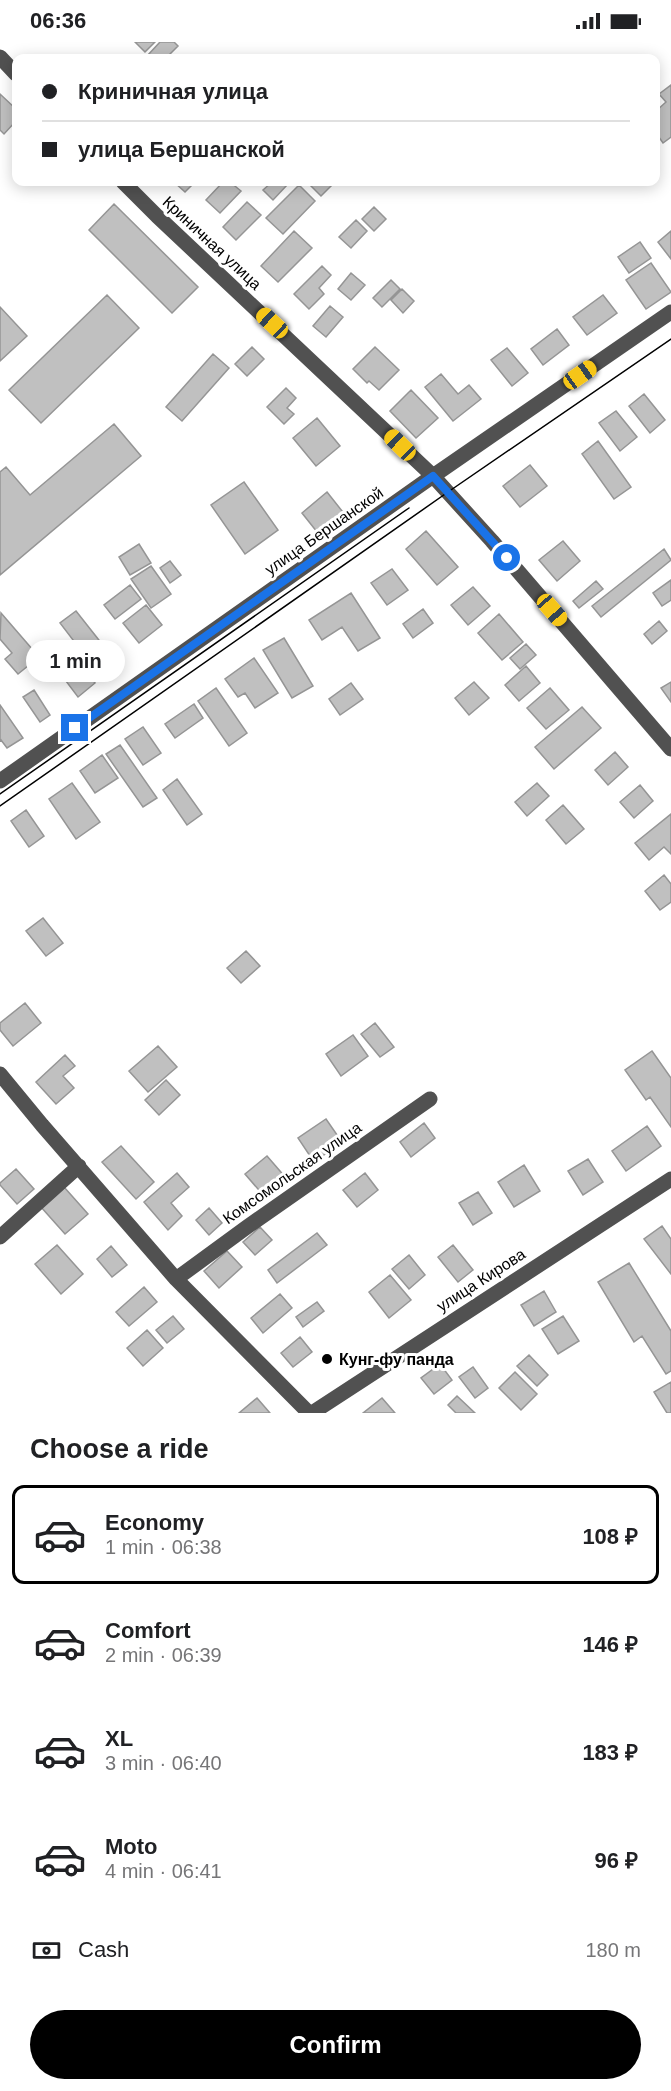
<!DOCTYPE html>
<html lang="en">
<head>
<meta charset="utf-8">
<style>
	:root { --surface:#fff; --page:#f2f2f2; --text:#202124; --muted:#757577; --line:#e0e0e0; --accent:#000 }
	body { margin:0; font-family:Helvetica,sans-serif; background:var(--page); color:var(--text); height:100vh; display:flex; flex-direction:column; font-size:22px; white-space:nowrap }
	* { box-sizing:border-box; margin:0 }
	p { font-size:20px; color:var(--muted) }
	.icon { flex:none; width:33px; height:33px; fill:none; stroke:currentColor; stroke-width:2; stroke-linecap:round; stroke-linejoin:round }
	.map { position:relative; height:1371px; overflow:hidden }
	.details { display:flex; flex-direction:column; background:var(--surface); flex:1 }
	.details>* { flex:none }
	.guide { position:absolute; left:12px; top:12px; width:648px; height:132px; border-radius:12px; box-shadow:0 3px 15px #0003; display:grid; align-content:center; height:132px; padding:0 30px; background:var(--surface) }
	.end { position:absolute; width:27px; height:27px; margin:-14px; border:8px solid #1a73e8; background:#fff; box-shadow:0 0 0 3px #fff }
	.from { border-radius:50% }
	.bubble { position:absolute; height:42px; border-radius:21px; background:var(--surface); box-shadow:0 3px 15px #0003; font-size:20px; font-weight:800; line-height:42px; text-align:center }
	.car { position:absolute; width:18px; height:36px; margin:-18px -9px; border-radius:8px; box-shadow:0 0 4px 2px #0007; background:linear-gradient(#f5c518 24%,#345 0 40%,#f5c518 0 76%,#345 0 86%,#f5c518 0) }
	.guide b { display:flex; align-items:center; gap:21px; height:57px; font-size:22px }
	.guide b+b { border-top:2px solid var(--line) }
	.guide i { width:15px; height:15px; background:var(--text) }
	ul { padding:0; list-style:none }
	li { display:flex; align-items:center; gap:18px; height:99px; margin:0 12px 9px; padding:0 18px; border:3px solid transparent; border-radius:12px }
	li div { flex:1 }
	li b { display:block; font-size:22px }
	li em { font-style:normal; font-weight:800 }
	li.selected { border-color:var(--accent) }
	li>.icon { width:54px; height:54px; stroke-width:1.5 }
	h2 { padding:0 30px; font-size:27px; line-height:72px }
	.pay { display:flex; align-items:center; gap:15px; height:66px; padding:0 30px; font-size:22px }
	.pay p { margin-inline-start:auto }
	.primary-button { display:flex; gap:12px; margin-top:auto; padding:12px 30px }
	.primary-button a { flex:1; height:69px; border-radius:36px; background:var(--accent); color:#fff; font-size:24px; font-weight:800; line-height:69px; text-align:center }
	.status { display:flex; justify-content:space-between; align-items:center; height:42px; padding:0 30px; background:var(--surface); direction:ltr }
	.status svg { height:16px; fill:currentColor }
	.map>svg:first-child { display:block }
	.building { fill:#c0c0c0; stroke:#959595; stroke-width:1.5 }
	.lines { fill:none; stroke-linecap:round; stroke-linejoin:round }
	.minor { stroke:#515151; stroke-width:15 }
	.tram { stroke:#000; stroke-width:1.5 }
	.route { stroke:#1a73e8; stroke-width:8 }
	.poi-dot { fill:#000; stroke:#fff; stroke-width:2 }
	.labels { text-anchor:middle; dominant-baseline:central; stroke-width:6; stroke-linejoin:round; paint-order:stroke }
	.street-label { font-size:16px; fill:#000; stroke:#fff }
	.poi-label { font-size:16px; font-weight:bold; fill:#000; stroke:#fff; text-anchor:start }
</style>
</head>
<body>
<div class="status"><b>06:36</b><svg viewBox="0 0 49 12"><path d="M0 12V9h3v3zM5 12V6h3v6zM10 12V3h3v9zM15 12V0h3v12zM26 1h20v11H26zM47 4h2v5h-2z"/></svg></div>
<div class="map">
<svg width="671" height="1371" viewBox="0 0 671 1371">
	<rect width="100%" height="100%" fill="#fff"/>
	<!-- building -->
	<path class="building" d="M135 0H155L145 10Z
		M160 0H174L178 4 166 16H149L147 14Z
		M671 43V95L663 101 656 91V69L666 60 659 52Z
		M0 52 16 67V79L4 92 0 88Z
		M174 140H195L185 150Z
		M223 140H230L241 149 220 171 206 158Z
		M272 140 289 141 273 158 263 148Z
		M310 140H335L321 154 308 141Z
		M299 143 315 159 283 192 266 176Z
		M247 160 261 173 236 198 223 185Z
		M114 162 198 245 172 271 89 188Z
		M374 165 386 177 374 189 362 177Z
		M356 178 367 189 351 206 339 195Z
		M294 189 312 206 278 240 261 224Z
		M671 189V217L658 200Z
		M640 200 651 216 629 231 618 215Z
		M651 221 671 250 646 267 626 238Z
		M322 224 331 233 319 246 324 252 309 267 294 252Z
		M351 231 365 243 351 258 338 247Z
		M391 238 400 247 382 265 373 256Z
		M402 247 414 259 403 271 391 258Z
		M107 253 139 286 41 381 9 348Z
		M603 253 617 271 587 293 573 275Z
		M330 264 343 275 326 295 313 284Z
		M0 265 27 294 0 319Z
		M557 287 569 303 543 323 531 307Z
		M252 305 264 317 247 334 235 322Z
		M375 305 399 328 379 348 369 339 367 341 353 327Z
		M507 306 528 331 512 344 491 318Z
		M213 312 229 326 182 379 166 365Z
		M441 332 458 352 469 343 481 357 453 379 425 345Z
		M286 346 296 356 287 366 294 372 284 382 267 365Z
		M411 348 438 376 416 396 390 369Z
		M644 352 665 378 650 391 629 364Z
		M616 369 637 395 620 409 599 381Z
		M317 376 340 404 316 424 293 396Z
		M114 382 141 414 0 533V430L6 425 30 453Z
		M598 399 631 445 614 457 582 412Z
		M530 423 547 444 520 465 503 444Z
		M244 440 278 488 245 512 211 463Z
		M327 450 346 474 321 495 302 471Z
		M426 489 458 525 437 543 406 507Z
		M563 499 580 519 557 539 539 518Z
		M139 502 151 521 130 533 119 515Z
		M664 507 671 518 601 575 592 564Z
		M170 519 181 533 170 541 160 526Z
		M151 524 171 552 151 566 131 537Z
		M392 527 408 548 387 563 371 541Z
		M671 538V558L662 564 653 551Z
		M596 539 603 547 579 566 573 559Z
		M130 543 141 557 115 577 104 563Z
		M473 545 490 564 468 583 451 563Z
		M351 551 380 596 358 609 342 585 322 598 309 578Z
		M146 563 162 583 139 601 123 581Z
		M423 567 433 581 413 596 403 582Z
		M76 569 102 602 86 615 60 581Z
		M1 571 39 615 18 632 5 617 12 611 0 597Z
		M499 572 523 600 502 618 478 591Z
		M659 579 667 589 652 602 644 592Z
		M284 596 313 644 292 656 263 608Z
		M526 602 536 613 520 627 510 616Z
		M60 610 75 628 81 623 95 641 78 655 50 618Z
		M254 616 278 651 255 666 245 651 238 655 225 637Z
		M526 624 540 641 519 659 505 643Z
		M474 640 489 656 469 673 455 656Z
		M671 640V660L661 646Z
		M351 641 363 657 340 673 329 657Z
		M216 646 247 691 229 704 198 659Z
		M550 646 569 668 546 687 527 666Z
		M34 648 50 673 40 680 23 655Z
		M194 662 203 676 175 696 165 682Z
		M0 663 23 696 7 706 1 698 0 699Z
		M582 665 601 686 554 727 535 705Z
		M143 685 161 711 143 723 125 697Z
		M120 703 157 756 143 765 106 712Z
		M615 710 628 725 608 743 595 728Z
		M102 713 118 736 95 751 80 729Z
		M177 737 202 772 187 783 163 748Z
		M72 741 100 780 76 797 49 757Z
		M537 741 549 754 527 774 515 760Z
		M640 743 653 759 634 776 620 760Z
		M563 763 584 787 566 802 546 778Z
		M26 768 44 794 29 805 11 779Z
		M671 772V812L664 805 649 818 635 801Z
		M664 833 671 842V860L660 868 645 849Z
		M43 876 63 901 46 914 26 889Z
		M246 909 260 924 241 941 227 926Z
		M25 961 41 981 13 1004 0 988V981Z
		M375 981 394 1005 380 1015 361 992Z
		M353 993 368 1014 341 1034 326 1012Z
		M158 1004 177 1025 148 1050 129 1029Z
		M652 1009 671 1036V1085L650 1055 646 1058 625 1028Z
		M65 1013 75 1024 63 1034 74 1046 56 1062 36 1040Z
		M166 1038 180 1053 159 1073 145 1058Z
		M326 1077 342 1100 314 1120 298 1096Z
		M424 1081 435 1096 411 1115 400 1100Z
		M647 1084 661 1104 626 1129 612 1109Z
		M121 1104 154 1140 136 1157 102 1120Z
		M267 1114 286 1136 264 1154 245 1132Z
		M588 1117 603 1140 583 1153 568 1129Z
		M524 1123 540 1149 514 1165 498 1140Z
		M16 1127 34 1147 17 1162 0 1143V1141Z
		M177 1131 189 1145 171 1161 182 1174 168 1188 144 1160Z
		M365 1131 378 1148 357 1165 343 1148Z
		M64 1145 88 1172 65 1192 41 1165Z
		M478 1150 492 1171 473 1183 459 1161Z
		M209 1166 222 1181 209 1193 196 1178Z
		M662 1184 671 1197V1232L644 1197Z
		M260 1185 272 1198 255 1213 243 1200Z
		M317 1191 327 1203 277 1241 268 1228Z
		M57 1203 83 1232 61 1252 35 1222Z
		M453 1203 473 1228 458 1240 438 1215Z
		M111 1204 127 1223 112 1235 97 1217Z
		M227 1209 242 1225 219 1246 204 1229Z
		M409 1213 425 1233 409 1247 392 1227Z
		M629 1221 671 1289V1329L666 1332 642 1294 634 1300 598 1240Z
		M390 1233 411 1258 389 1276 369 1250Z
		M144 1245 157 1260 129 1284 116 1270Z
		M544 1249 556 1270 534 1284 521 1263Z
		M280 1252 292 1266 263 1291 251 1276Z
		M317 1260 324 1269 303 1285 296 1275Z
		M173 1274 184 1287 167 1301 156 1288Z
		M563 1274 579 1299 558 1312 542 1287Z
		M147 1288 163 1306 143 1324 127 1306Z
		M300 1295 312 1310 293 1325 281 1311Z
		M529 1313 548 1333 537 1344 517 1324Z
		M440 1322 452 1338 434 1352 421 1336Z
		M473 1325 488 1346 475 1356 459 1335Z
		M515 1330 537 1352 521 1368 499 1346Z
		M671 1340V1371H667L654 1350Z
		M457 1354 475 1371H456L448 1363Z
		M257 1356 270 1371H239Z
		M382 1356 395 1371H363Z"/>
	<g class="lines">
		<!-- minor -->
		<path class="minor" d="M0 15 16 32
			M123 140 157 174 433 434 492 499 671 707
			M0 739 433 434 671 270
			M0 1032 42 1083 176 1237 309 1371
			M0 1195 79 1124
			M176 1237 247 1185 430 1057
			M312 1371 671 1137"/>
		<!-- tram -->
		<path class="tram" d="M0 752 409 466
			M0 764 448 450 671 297"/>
	</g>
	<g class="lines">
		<!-- route -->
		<path class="route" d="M75 686 433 434 507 516"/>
	</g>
	<!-- markers -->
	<circle class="poi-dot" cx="327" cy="1317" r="6"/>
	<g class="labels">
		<!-- street labels -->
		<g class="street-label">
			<text transform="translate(212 201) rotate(43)">Криничная улица</text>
			<text transform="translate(324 489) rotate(-35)">улица Бершанской</text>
			<text transform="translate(292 1131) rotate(-35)">Комсомольская улица</text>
			<text transform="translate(481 1238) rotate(-33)">улица Кирова</text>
		</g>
		<!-- poi labels -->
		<g class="poi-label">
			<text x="339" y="1317">Кунг-фу панда</text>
		</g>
	</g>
</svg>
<i class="end from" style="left:507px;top:516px"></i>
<i class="end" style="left:75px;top:686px"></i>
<div class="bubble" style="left:26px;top:598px;width:99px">1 min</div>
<i class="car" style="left:272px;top:281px;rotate:313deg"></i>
<i class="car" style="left:580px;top:333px;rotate:55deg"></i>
<i class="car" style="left:400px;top:403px;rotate:314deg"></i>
<i class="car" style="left:552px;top:568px;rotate:139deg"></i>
<div class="guide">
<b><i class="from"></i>Криничная улица</b>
<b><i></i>улица Бершанской</b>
</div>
</div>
<section class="details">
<h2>Choose a ride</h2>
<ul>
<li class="selected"><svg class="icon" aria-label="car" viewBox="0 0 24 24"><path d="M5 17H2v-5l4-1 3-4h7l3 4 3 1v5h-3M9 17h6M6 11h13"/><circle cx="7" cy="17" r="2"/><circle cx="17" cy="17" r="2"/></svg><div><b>Economy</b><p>1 min · 06:38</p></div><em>108 ₽</em></li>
<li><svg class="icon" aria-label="car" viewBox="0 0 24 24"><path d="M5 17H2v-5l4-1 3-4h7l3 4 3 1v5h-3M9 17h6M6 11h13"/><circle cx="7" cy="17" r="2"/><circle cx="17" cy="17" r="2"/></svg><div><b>Comfort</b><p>2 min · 06:39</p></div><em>146 ₽</em></li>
<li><svg class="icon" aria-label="car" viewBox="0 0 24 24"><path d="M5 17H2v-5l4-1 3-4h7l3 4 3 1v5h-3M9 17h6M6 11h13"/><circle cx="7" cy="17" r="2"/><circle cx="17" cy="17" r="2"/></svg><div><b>XL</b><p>3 min · 06:40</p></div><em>183 ₽</em></li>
<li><svg class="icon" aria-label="car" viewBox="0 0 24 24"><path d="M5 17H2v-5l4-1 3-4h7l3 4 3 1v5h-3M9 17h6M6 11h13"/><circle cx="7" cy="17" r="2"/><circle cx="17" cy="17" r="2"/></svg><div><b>Moto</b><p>4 min · 06:41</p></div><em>96 ₽</em></li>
</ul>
<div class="pay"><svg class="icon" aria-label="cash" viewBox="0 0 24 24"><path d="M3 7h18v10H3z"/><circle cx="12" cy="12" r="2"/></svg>Cash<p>180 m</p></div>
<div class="primary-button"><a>Confirm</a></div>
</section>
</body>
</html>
